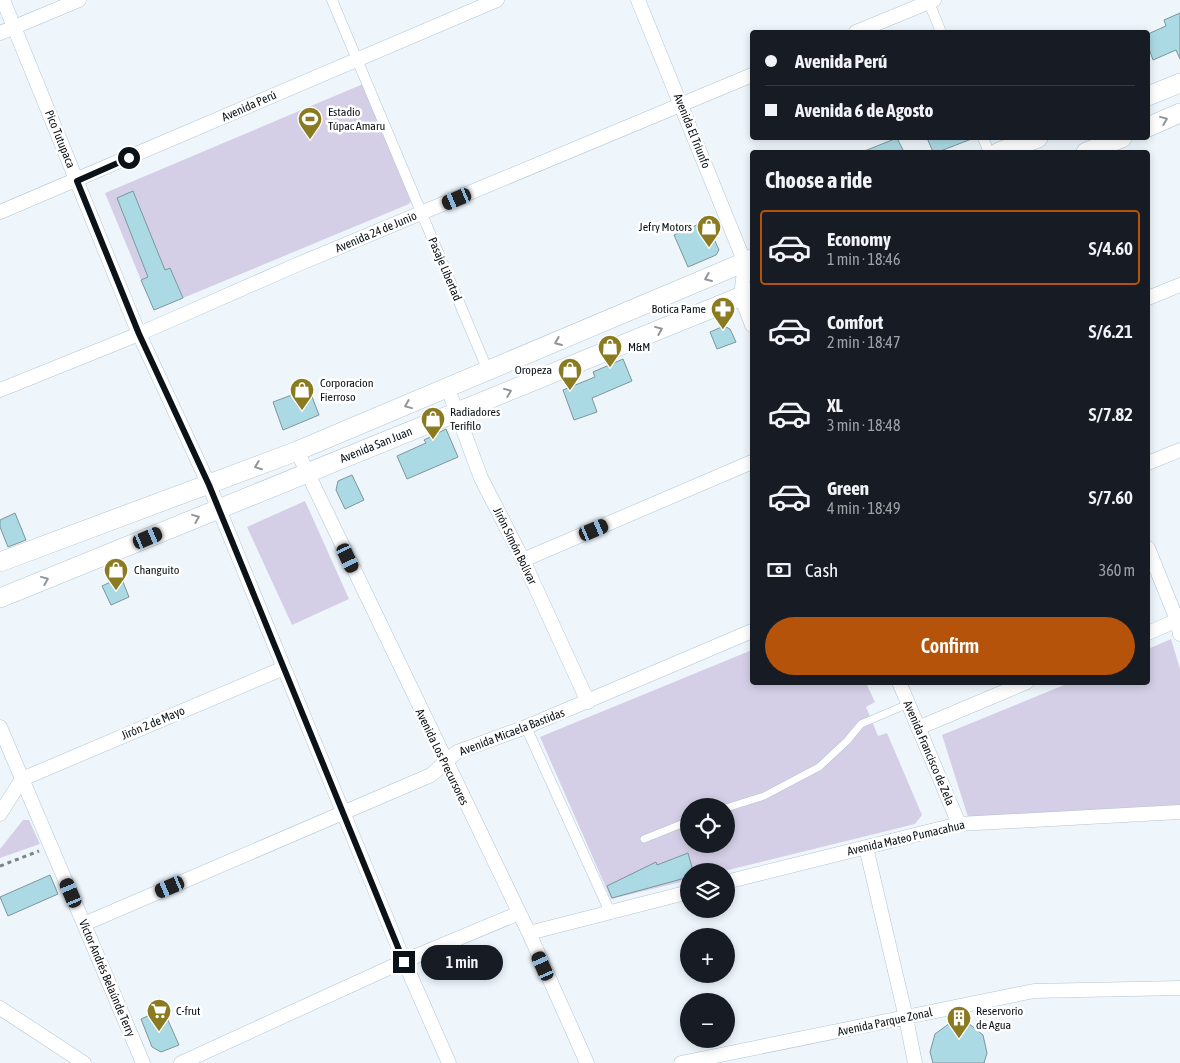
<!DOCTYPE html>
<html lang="en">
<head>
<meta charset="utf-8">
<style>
	:root { --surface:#171b24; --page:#242831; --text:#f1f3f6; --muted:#9ea1a6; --line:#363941; --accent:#b45309 }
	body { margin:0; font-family:"Asap Condensed",sans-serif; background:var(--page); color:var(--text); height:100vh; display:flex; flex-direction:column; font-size:19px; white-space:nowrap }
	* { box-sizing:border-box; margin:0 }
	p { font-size:16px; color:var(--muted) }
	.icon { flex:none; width:28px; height:28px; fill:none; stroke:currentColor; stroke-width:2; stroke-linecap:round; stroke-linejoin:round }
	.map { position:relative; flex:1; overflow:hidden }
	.drawer { position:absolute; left:750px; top:150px; width:400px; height:535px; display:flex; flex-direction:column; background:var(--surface); border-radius:5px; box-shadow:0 2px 8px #0003 }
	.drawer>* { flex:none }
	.hud { position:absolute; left:750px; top:30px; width:400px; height:110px; border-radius:5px; box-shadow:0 2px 8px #0003; display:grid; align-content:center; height:110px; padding:0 15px; background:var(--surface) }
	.tools { position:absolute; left:680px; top:798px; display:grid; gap:10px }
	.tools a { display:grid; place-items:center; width:55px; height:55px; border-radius:50%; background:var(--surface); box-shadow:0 2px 8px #0003; font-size:25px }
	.end { position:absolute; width:22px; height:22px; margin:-11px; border:6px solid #0c1318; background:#fff; box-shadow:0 0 0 2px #fff }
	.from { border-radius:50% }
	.bubble { position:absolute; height:35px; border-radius:18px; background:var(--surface); box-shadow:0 2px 8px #0003; font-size:16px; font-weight:600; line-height:35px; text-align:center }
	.car { position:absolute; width:15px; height:30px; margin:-15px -8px; border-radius:6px; box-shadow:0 0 4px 1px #0007; background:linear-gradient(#222 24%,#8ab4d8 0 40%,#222 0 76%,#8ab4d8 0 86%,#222 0) }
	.hud b { display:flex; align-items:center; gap:18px; height:48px; font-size:19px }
	.hud b+b { border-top:1px solid var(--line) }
	.hud i { width:12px; height:12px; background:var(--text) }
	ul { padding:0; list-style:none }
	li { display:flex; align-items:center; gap:15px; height:75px; margin:0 10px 8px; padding:0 5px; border:2px solid transparent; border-radius:5px }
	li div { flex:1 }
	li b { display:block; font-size:19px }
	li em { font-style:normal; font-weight:600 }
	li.current { border-color:var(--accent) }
	li>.icon { width:45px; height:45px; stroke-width:1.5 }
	h2 { padding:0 15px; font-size:22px; line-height:60px }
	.pay { display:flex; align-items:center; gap:12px; height:55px; padding:0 15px; font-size:19px }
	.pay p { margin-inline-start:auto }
	.primary-button { display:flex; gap:10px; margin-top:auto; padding:10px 15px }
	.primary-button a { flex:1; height:58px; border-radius:30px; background:var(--accent); color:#fff; font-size:20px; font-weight:600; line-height:58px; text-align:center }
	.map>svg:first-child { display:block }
	.green { fill:#d4cfe6; fill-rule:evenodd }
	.building { fill:#acdae4; stroke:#7c969b }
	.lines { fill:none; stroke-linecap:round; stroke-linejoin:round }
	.service-casing { stroke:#b1c5d3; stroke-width:8 }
	.pedestrian-casing { stroke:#b1c5d3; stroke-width:11 }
	.minor-casing { stroke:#b1c5d3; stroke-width:15 }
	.secondary-casing { stroke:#b1c5d3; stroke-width:20 }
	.path { stroke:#7b8288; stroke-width:3; stroke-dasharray:4 4; stroke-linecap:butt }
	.service { stroke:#fff; stroke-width:7 }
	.pedestrian { stroke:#fff; stroke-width:10 }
	.minor { stroke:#fff; stroke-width:14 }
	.secondary { stroke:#fff; stroke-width:19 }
	.oneway { stroke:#929597 }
	.route { stroke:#0c1318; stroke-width:6 }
	.labels { text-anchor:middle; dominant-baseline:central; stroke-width:5; stroke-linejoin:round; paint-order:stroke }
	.street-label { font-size:12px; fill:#0c1318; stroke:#fff }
	.poi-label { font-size:12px; fill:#0c1318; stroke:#fff; text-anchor:start }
</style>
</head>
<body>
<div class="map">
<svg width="1180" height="1063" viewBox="0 0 1180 1063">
	<rect width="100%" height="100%" fill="#eef6fc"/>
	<!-- green -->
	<path class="green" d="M363 84 411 201 409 204 183 298 170 268 141 280 105 193Z
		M305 501 349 599 292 625 247 527Z
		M1171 639 1180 669V807L968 817 942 735 1069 683 1148 682V649Z
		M752 650V682L866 683 875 702 866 707 878 736 887 733 922 815 915 824 724 871H689V880L611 899 540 737ZM689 806H726V844H689Z
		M23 820H29L40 844 0 858V849Z"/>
	<!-- building -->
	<path class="building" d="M1180 13V59L1176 50 1153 60 1148 46V34L1166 26 1164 20Z
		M897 138 904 152H862Z
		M927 138H974L938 152H933Z
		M133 191 165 270 170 268 183 298 154 310 141 280 148 277 117 198Z
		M706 221 719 250 716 255 688 267 674 235Z
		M724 326 730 329 736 342 717 349 710 332Z
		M623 359 632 381 592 398 597 412 574 420 563 390 595 377 593 372Z
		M306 381 319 415 283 430 273 402 297 393 294 385Z
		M446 429 458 457 407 479 397 456 426 443 424 440Z
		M352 475 364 500 345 509 336 490 338 481Z
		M15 513 26 540 8 547 0 527V520Z
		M121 577 129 597 111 605 102 586Z
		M688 853 693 871H689V877L612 898 607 886 656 862 657 865Z
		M50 875 58 894 8 916 0 897Z
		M163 1009 179 1045 161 1052 152 1047 141 1019Z
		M959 1021 968 1023 983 1035 987 1053 984 1063H933L930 1052 935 1034 950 1023Z"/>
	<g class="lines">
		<defs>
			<path id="service" d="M726 808 764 796 819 767 847 741 861 724 908 704
				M644 839 689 821"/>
			<path id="pedestrian" d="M332 0 488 371
				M928 0 941 32
				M983 138 989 152
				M526 727 610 912"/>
			<path id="minor" d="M3 0 139 334 209 485 404 961 449 1063
				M638 0 745 263 741 296 752 325
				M856 32 934 0
				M0 33 79 0
				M0 212 497 0
				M1148 298 1180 285
				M448 389 481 478 523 560 588 702
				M0 390 139 334 294 266 752 75
				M297 451 529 933 587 1063
				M1148 463 1180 450
				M1148 548 1177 620 1180 634
				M523 560 752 462
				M1148 633 1180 619
				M899 682 959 824
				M0 727 143 1063
				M918 728 1027 682
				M0 814 22 779 284 668
				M866 847 906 1018 915 1063
				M726 882 959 824 1180 812
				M84 924 431 775 457 752 526 727 752 631
				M529 933 689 892
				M0 1008 84 1063
				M181 1063 404 961 519 913
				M681 1063 1034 991 1180 988"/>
			<path id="secondary" d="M1148 96 1180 83
				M1148 127 1180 113
				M999 152 1038 138
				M1086 152 1122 138
				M0 562 297 451 752 259
				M0 598 752 292"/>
		</defs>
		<!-- service casing -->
		<use href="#service" class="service-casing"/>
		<!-- pedestrian casing -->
		<use href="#pedestrian" class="pedestrian-casing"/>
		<!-- minor casing -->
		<use href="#minor" class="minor-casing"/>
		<!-- secondary casing -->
		<use href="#secondary" class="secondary-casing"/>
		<!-- path -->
		<path class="path" d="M0 866 39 851"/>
		<!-- service -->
		<use href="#service" class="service"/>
		<!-- pedestrian -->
		<use href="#pedestrian" class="pedestrian"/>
		<!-- minor -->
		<use href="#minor" class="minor"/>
		<!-- secondary -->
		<use href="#secondary" class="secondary"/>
	</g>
	<!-- one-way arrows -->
	<defs><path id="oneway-chevron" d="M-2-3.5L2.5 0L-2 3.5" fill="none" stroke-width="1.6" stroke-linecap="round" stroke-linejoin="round" transform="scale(1.25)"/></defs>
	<g class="oneway">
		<use href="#oneway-chevron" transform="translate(1164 120) rotate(-22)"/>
		<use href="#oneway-chevron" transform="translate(708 278) rotate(157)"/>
		<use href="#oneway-chevron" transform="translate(659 330) rotate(-22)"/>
		<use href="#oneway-chevron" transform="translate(558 342) rotate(157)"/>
		<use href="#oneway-chevron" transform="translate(508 392) rotate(-22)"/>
		<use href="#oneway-chevron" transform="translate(408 405) rotate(158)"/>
		<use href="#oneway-chevron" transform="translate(258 466) rotate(159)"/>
		<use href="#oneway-chevron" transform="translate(196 518) rotate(-22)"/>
		<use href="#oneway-chevron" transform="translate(45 580) rotate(-22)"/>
	</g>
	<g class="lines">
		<!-- route -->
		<path class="route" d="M129 158 77 181 139 334 209 485 404 962"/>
	</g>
	<!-- icons -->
	<defs>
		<symbol id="stadium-pin" viewBox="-11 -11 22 30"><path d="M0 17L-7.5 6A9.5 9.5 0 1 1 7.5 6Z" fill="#8a7b21" stroke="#fff"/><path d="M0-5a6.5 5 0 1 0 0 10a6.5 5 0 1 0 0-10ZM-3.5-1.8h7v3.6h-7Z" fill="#fff"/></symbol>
		<symbol id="shop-pin" viewBox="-11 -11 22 30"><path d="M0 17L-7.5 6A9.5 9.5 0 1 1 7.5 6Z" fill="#8a7b21" stroke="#fff"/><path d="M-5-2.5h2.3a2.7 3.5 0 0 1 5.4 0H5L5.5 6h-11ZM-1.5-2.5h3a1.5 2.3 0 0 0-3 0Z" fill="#fff"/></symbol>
		<symbol id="pharmacy-pin" viewBox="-11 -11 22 30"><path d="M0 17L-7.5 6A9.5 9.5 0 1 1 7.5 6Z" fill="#8a7b21" stroke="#fff"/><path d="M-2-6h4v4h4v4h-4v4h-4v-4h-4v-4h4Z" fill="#fff"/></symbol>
		<symbol id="supermarket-pin" viewBox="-11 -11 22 30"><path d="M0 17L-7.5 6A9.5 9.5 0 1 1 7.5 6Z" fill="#8a7b21" stroke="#fff"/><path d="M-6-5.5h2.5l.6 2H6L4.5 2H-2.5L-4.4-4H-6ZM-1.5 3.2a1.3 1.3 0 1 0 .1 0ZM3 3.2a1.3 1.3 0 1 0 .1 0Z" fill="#fff"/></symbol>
		<symbol id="building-pin" viewBox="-11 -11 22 30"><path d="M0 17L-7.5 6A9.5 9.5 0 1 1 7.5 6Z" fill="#8a7b21" stroke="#fff"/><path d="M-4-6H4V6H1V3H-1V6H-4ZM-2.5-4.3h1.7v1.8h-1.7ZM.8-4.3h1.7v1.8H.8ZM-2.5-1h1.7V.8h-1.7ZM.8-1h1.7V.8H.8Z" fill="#fff"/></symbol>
	</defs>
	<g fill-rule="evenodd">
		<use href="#stadium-pin" x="296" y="105" width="28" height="38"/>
		<use href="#shop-pin" x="695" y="213" width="28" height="38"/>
		<use href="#pharmacy-pin" x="709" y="295" width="28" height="38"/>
		<use href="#shop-pin" x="596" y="333" width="28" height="38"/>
		<use href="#shop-pin" x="556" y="356" width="28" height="38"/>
		<use href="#shop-pin" x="288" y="376" width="28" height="38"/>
		<use href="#shop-pin" x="419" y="405" width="28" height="38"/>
		<use href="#shop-pin" x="102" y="556" width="28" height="38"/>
		<use href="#supermarket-pin" x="145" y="997" width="28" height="38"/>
		<use href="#building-pin" x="945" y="1004" width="28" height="38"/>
	</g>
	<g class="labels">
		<!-- street labels -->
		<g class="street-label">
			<text transform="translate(249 106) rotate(-24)">Avenida Perú</text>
			<text transform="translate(692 131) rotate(68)">Avenida El Triunfo</text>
			<text transform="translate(60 139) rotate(68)">Pico Tutupaca</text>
			<text transform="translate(376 232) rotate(-23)">Avenida 24 de Junio</text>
			<text transform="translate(445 269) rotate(67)">Pasaje Libertad</text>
			<text transform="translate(376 445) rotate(-22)">Avenida San Juan</text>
			<text transform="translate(515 546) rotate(64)">Jirón Simón Bolívar</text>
			<text transform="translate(153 723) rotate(-23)">Jirón 2 de Mayo</text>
			<text transform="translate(512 732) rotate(-21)">Avenida Micaela Bastidas</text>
			<text transform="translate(929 753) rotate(67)">Avenida Francisco de Zela</text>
			<text transform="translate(442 757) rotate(64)">Avenida Los Precursores</text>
			<text transform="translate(906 838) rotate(-13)">Avenida Mateo Pumacahua</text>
			<text transform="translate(107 978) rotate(67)">Víctor Andrés Belaúnde Terry</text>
			<text transform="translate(885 1022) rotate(-12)">Avenida Parque Zonal</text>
		</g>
		<!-- poi labels -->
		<g class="poi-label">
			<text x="328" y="112">Estadio<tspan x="328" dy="14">Túpac Amaru</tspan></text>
			<text x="692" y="227" text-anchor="end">Jefry Motors</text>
			<text x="706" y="309" text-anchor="end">Botica Pame</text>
			<text x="628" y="347">M&amp;M</text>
			<text x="552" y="370" text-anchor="end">Oropeza</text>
			<text x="320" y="383">Corporacion<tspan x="320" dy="14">Fierroso</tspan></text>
			<text x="450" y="412">Radiadores<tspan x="450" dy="14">Terifilo</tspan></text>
			<text x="134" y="570">Changuito</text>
			<text x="176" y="1011">C-frut</text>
			<text x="976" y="1011">Reservorio<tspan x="976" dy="14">de Agua</tspan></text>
		</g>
	</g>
</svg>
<div class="tools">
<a><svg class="icon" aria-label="locate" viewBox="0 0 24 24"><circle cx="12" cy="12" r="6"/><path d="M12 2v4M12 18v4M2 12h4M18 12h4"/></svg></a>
<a><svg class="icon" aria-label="layers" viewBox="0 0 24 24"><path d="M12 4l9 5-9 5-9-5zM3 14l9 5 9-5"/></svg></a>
<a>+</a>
<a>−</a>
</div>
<i class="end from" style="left:129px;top:158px"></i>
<i class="end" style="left:404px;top:962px"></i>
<div class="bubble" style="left:421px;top:945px;width:82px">1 min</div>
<i class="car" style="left:457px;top:199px;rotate:247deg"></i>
<i class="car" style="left:594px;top:530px;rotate:67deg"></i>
<i class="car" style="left:148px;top:538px;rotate:67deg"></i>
<i class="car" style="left:348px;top:558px;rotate:155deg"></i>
<i class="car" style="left:170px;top:887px;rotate:247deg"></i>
<i class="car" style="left:71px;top:893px;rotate:337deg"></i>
<i class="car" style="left:543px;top:966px;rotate:336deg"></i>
<div class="hud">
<b><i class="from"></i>Avenida Perú</b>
<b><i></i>Avenida 6 de Agosto</b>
</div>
<section class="drawer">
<h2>Choose a ride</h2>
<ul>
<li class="current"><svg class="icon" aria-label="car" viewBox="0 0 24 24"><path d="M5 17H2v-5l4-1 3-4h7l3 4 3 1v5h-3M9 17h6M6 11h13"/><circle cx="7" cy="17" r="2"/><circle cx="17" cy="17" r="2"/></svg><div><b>Economy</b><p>1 min · 18:46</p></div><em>S/4.60</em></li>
<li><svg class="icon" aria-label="car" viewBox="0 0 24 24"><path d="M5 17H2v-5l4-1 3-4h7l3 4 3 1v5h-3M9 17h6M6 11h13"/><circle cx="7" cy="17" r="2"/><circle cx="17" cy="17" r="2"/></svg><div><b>Comfort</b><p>2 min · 18:47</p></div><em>S/6.21</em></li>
<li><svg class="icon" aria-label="car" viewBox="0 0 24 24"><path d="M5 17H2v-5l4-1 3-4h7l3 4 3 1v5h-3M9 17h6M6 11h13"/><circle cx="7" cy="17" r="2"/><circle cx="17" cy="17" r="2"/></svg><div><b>XL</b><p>3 min · 18:48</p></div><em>S/7.82</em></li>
<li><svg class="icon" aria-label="car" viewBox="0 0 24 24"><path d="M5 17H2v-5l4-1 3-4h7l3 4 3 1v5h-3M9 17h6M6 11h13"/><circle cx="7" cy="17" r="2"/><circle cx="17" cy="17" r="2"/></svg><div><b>Green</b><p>4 min · 18:49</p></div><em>S/7.60</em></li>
</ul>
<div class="pay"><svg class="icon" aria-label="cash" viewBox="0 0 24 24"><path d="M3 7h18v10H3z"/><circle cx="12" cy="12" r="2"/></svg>Cash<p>360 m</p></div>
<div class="primary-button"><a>Confirm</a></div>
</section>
</div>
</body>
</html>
